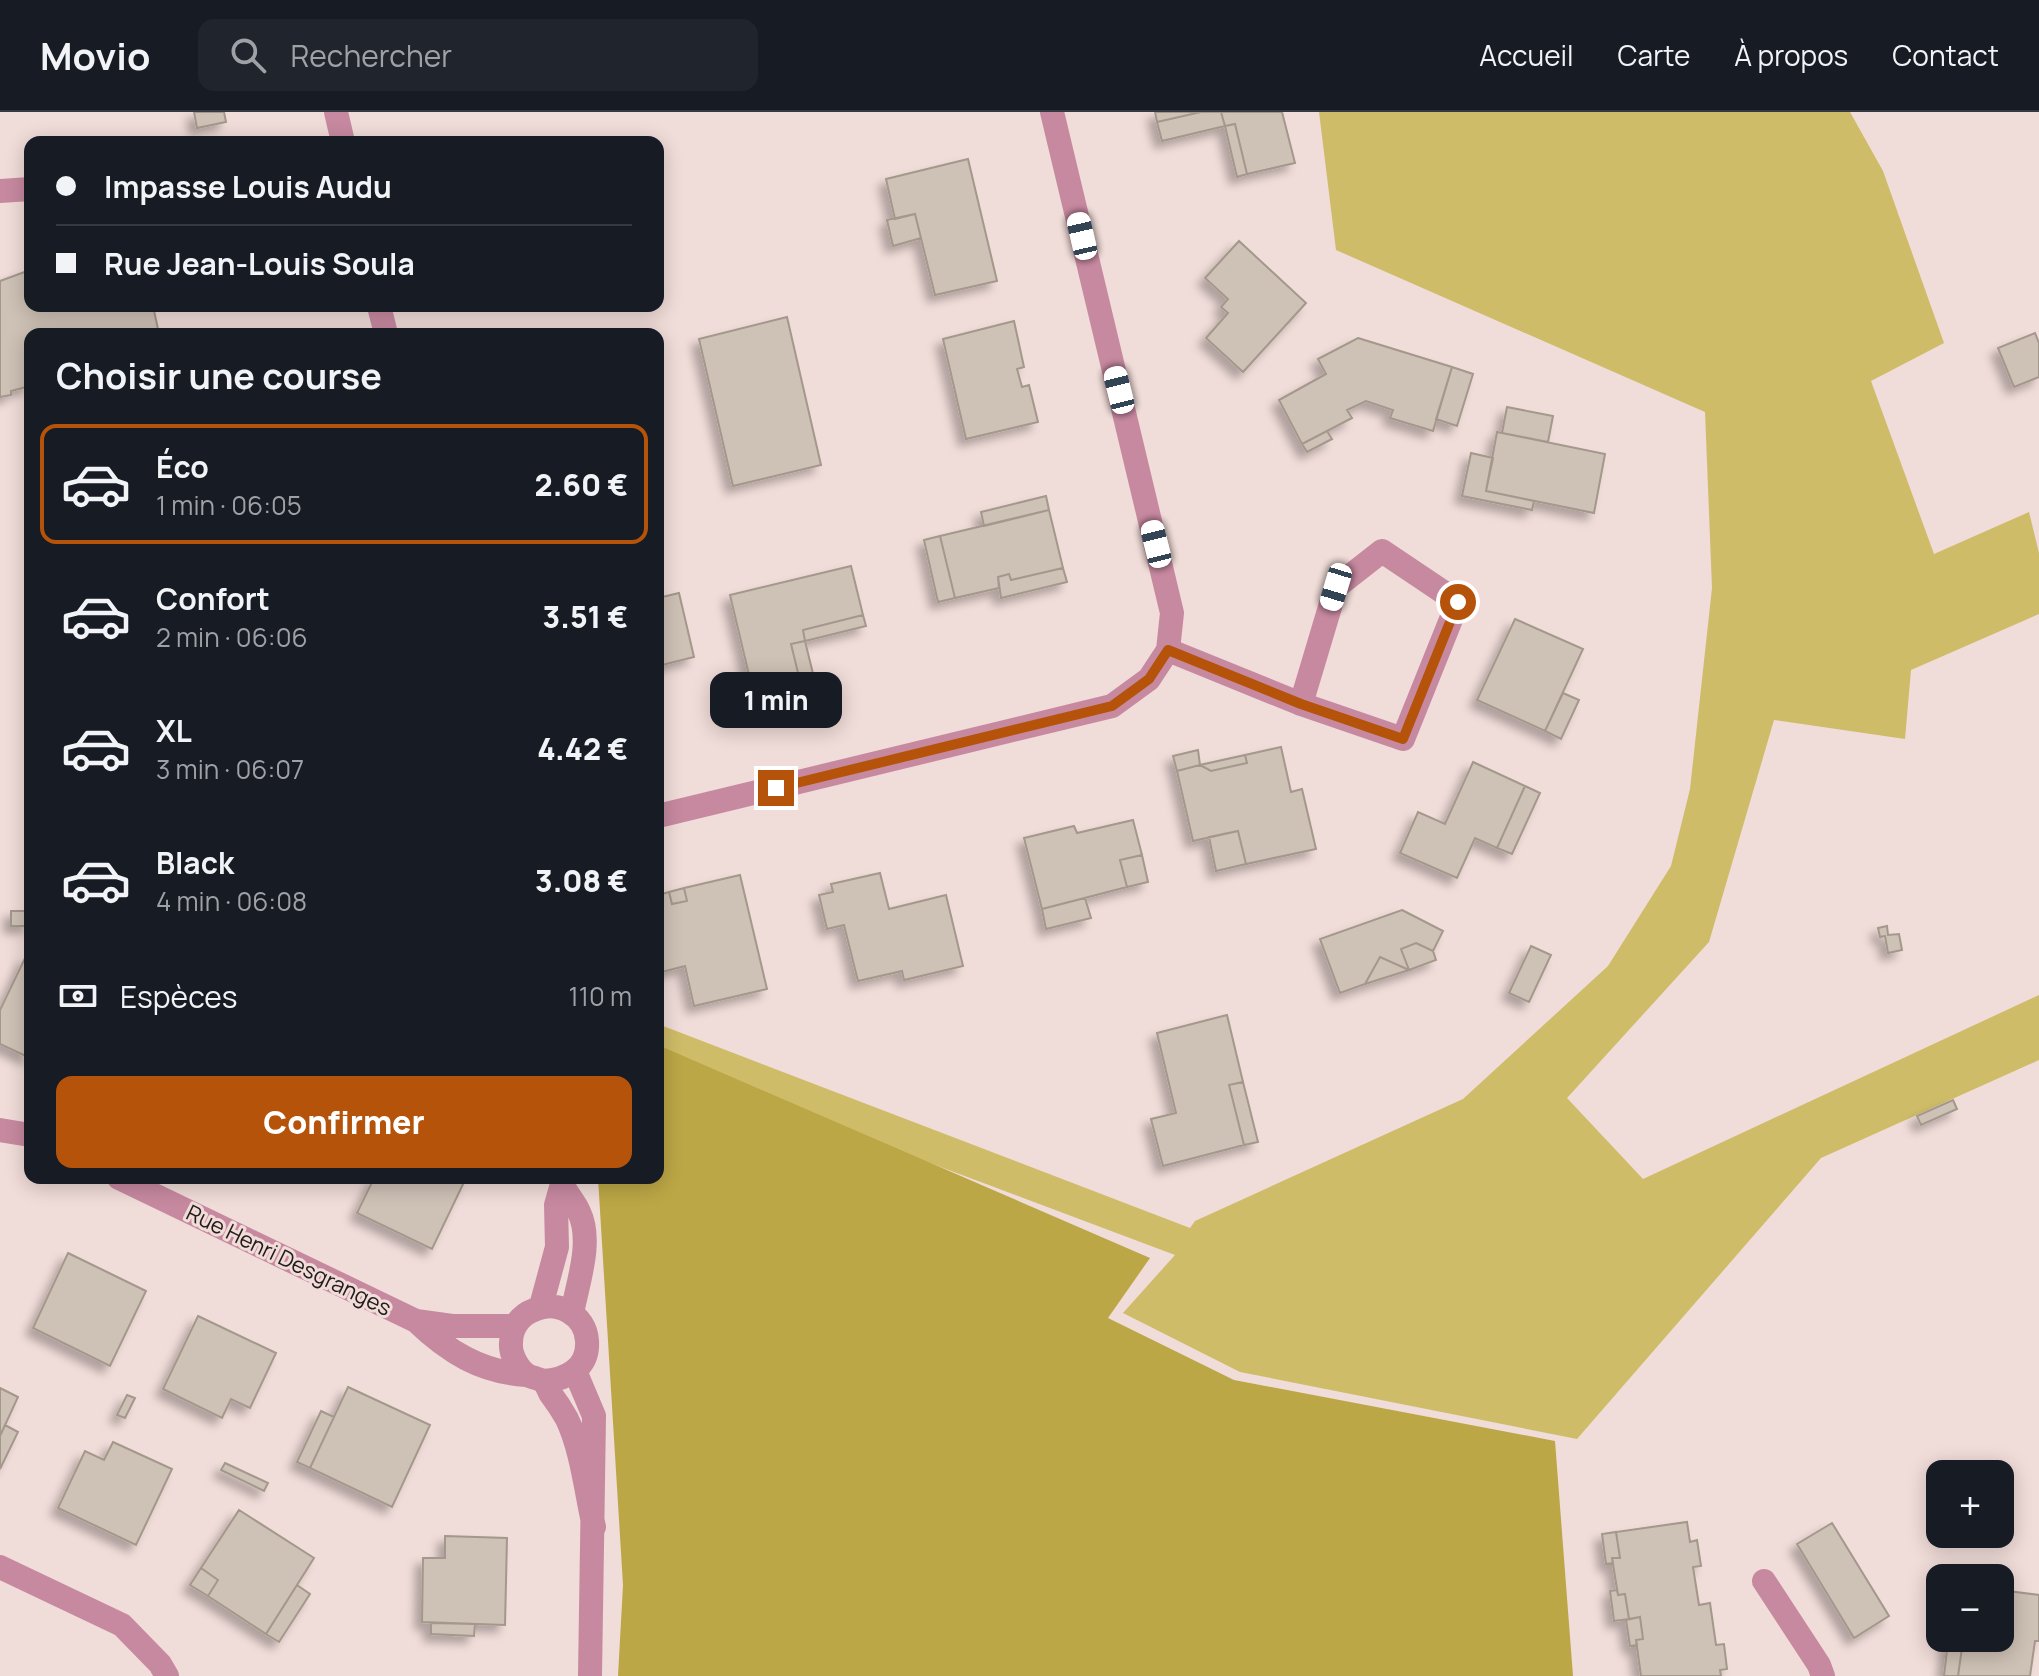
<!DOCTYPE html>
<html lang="fr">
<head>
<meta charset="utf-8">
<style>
	:root { --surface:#171b24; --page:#20242c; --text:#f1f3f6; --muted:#9ea1a6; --line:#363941; --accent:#b45309 }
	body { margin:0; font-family:Manrope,sans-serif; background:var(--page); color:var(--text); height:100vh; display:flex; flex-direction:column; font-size:30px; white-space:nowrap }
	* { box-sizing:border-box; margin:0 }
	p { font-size:26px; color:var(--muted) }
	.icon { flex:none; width:44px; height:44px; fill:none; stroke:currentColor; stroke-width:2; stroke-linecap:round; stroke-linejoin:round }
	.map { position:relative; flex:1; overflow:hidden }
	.drawer { position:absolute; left:24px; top:216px; width:640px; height:856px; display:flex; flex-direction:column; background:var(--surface); border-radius:16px; box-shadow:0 4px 20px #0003 }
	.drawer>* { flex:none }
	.banner { position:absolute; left:24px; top:24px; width:640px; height:176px; border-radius:16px; box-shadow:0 4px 20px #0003; display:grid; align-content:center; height:176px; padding:0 32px; background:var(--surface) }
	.fabs { position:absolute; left:1926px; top:1348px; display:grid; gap:16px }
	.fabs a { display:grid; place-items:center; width:88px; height:88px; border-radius:16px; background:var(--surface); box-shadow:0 4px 20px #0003; font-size:40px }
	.end { position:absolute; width:36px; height:36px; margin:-18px; border:10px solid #b45309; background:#fff; box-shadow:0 0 0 4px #fff }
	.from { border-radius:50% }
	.bubble { position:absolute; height:56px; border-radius:16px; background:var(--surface); box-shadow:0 4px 20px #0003; font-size:26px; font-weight:800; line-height:56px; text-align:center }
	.car { position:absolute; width:24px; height:48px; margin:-24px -12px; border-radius:10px; box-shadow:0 0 6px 2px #0007; background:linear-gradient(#fff 24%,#345 0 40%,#fff 0 76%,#345 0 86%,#fff 0) }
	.banner b { display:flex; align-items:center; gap:28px; height:76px; font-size:30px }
	.banner b+b { border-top:2px solid var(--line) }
	.banner i { width:20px; height:20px; background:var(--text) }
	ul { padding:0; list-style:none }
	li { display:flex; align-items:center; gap:24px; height:120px; margin:0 16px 12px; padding:0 16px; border:4px solid transparent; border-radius:16px }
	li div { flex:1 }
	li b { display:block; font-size:30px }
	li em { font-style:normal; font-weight:800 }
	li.active { border-color:var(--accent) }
	li>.icon { width:72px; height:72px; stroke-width:1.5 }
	h2 { padding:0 32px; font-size:36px; line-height:96px }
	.pay { display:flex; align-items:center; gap:20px; height:88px; padding:0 32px; font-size:30px }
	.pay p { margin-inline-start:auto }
	.action { display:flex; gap:16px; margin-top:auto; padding:16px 32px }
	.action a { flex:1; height:92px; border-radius:16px; background:var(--accent); color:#fff; font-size:32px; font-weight:800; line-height:92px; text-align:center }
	header { display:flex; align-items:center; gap:48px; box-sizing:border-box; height:112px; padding:0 40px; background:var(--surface); border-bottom:2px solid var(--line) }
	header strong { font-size:38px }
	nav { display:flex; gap:44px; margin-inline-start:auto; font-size:28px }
	.search { width:560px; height:72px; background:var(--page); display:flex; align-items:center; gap:20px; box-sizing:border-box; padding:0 28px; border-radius:16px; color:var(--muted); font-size:30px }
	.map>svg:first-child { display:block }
	.green { fill:#cfbc68 }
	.forest { fill:#bca746 }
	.building { fill:#cec1b5; stroke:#a4978b; stroke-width:2; filter:url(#shadow) }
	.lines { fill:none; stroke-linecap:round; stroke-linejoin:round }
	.lane { stroke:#c789a0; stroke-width:24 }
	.street { stroke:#c789a0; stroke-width:24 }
	.route { stroke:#b45309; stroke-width:10 }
	.labels { text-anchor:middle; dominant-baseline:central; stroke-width:6; stroke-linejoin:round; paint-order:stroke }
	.street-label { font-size:22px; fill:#231c1b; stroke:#f0dcd8 }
</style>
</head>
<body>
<header>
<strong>Movio</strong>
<div class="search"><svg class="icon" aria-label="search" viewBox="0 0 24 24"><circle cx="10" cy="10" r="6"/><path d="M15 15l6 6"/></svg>Rechercher</div>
<nav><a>Accueil</a><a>Carte</a><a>À propos</a><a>Contact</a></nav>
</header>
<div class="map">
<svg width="2039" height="1564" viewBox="0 0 2039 1564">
	<defs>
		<filter id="shadow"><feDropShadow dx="-7" dy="7" stdDeviation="4" flood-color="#0004"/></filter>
	</defs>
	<rect width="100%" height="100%" fill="#f0dcd8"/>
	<!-- green -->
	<path class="green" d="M1319 0H1850L1883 59 1944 231 1871 269 1934 442 2029 400 2039 441V502L1911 558 1905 627 1774 608 1709 830 1567 986 1643 1067 2039 883V948L1821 1046 1577 1327 1240 1260 1123 1201 1175 1143 658 949V912L1190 1116 1195 1109 1463 987 1608 854 1671 754 1690 677 1712 476 1705 300 1336 138Z"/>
	<!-- forest -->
	<path class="forest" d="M658 933 1150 1146 1108 1206 1234 1268 1555 1329 1573 1564H618L623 1473 598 1066H658Z"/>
	<!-- building -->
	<path class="building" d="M194 0H224L226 10 197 16Z
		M1155 0H1201L1157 10Z
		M1201 0H1221L1225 14 1162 29 1157 10Z
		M1221 0H1282L1295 51 1247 62 1235 12 1225 14Z
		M1235 12 1247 62 1237 65 1225 14Z
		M968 47 997 169 935 183 915 102 895 107 886 67Z
		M915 102 921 126 893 134 887 108Z
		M1239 129 1306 191 1243 260 1206 226 1228 201 1221 195 1228 187 1205 166Z
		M30 158V194H153L158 217 135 222H30V274L11 279V283L0 285V169Z
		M787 205 821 353 733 374 699 227Z
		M1014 209 1024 255 1017 257 1022 275 1029 273 1038 310 966 327 943 227Z
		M2035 221 2039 231V265L2014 275 1998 236Z
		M1358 226 1452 255 1433 319 1390 306 1393 298 1366 289 1347 298 1352 306 1302 332 1279 288 1326 262 1318 247Z
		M1452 255 1473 262 1457 314 1436 307Z
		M1507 295 1553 304 1548 330 1502 321Z
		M1327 319 1332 327 1307 340 1302 332Z
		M1497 320 1605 342 1594 401 1486 379Z
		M1471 341 1493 346 1486 379 1534 389 1532 398 1462 384Z
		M1046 384 1049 398 984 414 981 400Z
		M1049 398 1063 456 1011 468 1009 462 998 465 999 476 955 486 940 424Z
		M940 424 955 486 938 490 924 428Z
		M851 454 863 503 803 518 805 529 791 532 802 577 755 588 730 483Z
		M1063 456 1067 470 1001 486 998 465 1009 462 1011 468Z
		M679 481 694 545 658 554V486Z
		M863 503 866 514 805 529 803 518Z
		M1515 507 1583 537 1545 619 1477 588Z
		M805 529 816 574 802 577 791 532Z
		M1563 581 1579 588 1561 627 1545 619Z
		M1281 635 1291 680 1302 677 1316 737 1246 752 1238 719 1193 729 1177 659 1200 653 1211 659 1247 651 1245 643Z
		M1198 638 1200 653 1177 659 1173 644Z
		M1245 643 1247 651 1211 659 1200 653Z
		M1473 650 1525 674 1497 736 1475 726 1457 766 1400 741 1418 700 1445 712Z
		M1525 674 1540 681 1512 742 1497 736Z
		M1133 708 1142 743 1120 748 1127 775 1042 797 1024 726 1074 714 1077 721Z
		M1238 719 1246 752 1216 759 1209 725Z
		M1142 743 1148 770 1127 775 1120 748Z
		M880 761 889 797 946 783 963 854 904 868 902 859 858 869 844 813 827 817 819 783 833 780 831 772Z
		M740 763 767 877 694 894 685 854 658 861V783L669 780 672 792 687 789 684 776Z
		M684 776 687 789 672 792 669 780Z
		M1085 786 1091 806 1046 817 1042 797Z
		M1402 798 1443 819 1433 839 1416 831 1401 837 1409 858 1380 845 1365 872 1340 881 1320 827Z
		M11 799H30V814H11Z
		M1887 814 1888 823 1899 822 1902 838 1888 841 1885 824 1880 825 1878 816Z
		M1416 831 1433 839 1436 848 1409 858 1401 837Z
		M1531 834 1551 843 1529 890 1509 881Z
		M26 844 30 846V946L0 932V898Z
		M1380 845 1409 858 1365 872Z
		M1227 903 1243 970 1229 973 1244 1033 1163 1054 1151 1007 1176 1001 1157 921Z
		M1243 970 1258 1030 1244 1033 1229 973Z
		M1953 988 1957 997 1921 1013 1917 1004Z
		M374 1066H466L432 1137 357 1101Z
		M68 1141 146 1179 110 1254 33 1216Z
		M198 1204 276 1241 250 1296 231 1287 222 1306 163 1277Z
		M348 1275 430 1313 392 1395 310 1356Z
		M0 1276 18 1285 0 1324Z
		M127 1283 135 1286 125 1306 117 1303Z
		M321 1299 334 1305 310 1356 297 1350Z
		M5 1313 18 1320 0 1357V1324Z
		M113 1330 172 1357 136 1433 58 1396 85 1339 104 1348Z
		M225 1351 268 1371 264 1379 221 1358Z
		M239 1398 314 1446 266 1522 208 1484 218 1468 201 1456Z
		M1687 1410 1690 1430 1697 1428 1701 1454 1693 1455 1699 1493 1710 1491 1716 1533 1724 1532 1727 1557 1720 1558 1721 1564H1641L1636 1528 1643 1527 1640 1505 1629 1507 1625 1482 1618 1483 1612 1446H1620L1616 1420Z
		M1832 1411 1889 1504 1854 1526 1797 1432Z
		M1616 1420 1620 1446H1612L1613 1451 1606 1452 1602 1422Z
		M445 1424 507 1426 505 1513 422 1510 423 1446H445Z
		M201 1456 218 1468 208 1484 190 1473Z
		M297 1473 310 1482 279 1530 266 1522Z
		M1617 1478 1618 1483 1625 1482 1629 1507 1614 1509 1610 1479Z
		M2000 1478 2039 1483V1529H2035L2030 1564H1958L1962 1536 1955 1535 1956 1526H2000Z
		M1640 1505 1643 1527 1636 1528 1637 1533 1630 1534 1626 1508Z
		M431 1511 475 1512 474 1524 431 1522Z
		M1948 1529 1955 1531V1535L1962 1536 1958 1564H1944Z"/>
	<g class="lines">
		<!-- lane -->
		<path class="lane" d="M0 79 30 77
			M1764 1469 1819 1553 1823 1564"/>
		<!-- street -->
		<path class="street" d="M336 0 343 30
			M379 194 386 222
			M1168 538 1301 592 1403 627 1458 490 1382 439 1336 475 1301 592
			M658 704 1112 594 1149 567 1168 538 1172 501 1052 0
			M0 1018 30 1023
			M119 1066 416 1209 452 1214H515
			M561 1066C563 1079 574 1088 579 1100 593 1129 578 1170 572 1201
			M541 1194 557 1135 556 1093 562 1072
			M416 1209C448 1240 481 1260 526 1263
			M575 1259 594 1304 590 1564
			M543 1269C566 1268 589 1256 587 1229 586 1203 557 1187 534 1198 520 1203 511 1216 511 1231 510 1242 518 1257 527 1263 532 1266 539 1266 544 1270 547 1273 548 1277 550 1281 556 1289 562 1298 567 1307 582 1339 586 1380 594 1415
			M0 1455 122 1513 160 1552 167 1564"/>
	</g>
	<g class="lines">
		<!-- route -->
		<path class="route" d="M776 676 1112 594 1149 567 1168 538 1301 592 1403 627 1458 490"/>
	</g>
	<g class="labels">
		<!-- street labels -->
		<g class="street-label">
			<text transform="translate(289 1148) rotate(26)">Rue Henri Desgranges</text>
		</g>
	</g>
</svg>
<div class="fabs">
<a>+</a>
<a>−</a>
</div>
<i class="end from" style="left:1458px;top:490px"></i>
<i class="end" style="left:776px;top:676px"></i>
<div class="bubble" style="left:710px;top:560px;width:132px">1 min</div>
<i class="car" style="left:1082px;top:124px;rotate:347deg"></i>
<i class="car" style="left:1119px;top:278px;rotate:346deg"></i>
<i class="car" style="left:1156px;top:432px;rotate:346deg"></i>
<i class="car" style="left:1336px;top:475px;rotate:197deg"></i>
<div class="banner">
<b><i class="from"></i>Impasse Louis Audu</b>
<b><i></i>Rue Jean-Louis Soula</b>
</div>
<section class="drawer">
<h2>Choisir une course</h2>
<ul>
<li class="active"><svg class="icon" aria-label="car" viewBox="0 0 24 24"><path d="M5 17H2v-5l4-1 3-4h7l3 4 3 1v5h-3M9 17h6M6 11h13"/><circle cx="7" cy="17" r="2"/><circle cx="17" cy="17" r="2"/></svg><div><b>Éco</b><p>1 min · 06:05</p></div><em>2.60 €</em></li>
<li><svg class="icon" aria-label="car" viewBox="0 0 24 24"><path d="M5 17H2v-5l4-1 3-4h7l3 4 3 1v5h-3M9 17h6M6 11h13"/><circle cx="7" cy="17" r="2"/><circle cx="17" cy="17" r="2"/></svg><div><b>Confort</b><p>2 min · 06:06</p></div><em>3.51 €</em></li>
<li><svg class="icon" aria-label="car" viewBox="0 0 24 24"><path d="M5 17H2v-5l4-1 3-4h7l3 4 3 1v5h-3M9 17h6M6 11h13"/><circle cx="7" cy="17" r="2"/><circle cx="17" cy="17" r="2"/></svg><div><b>XL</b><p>3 min · 06:07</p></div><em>4.42 €</em></li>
<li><svg class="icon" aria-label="car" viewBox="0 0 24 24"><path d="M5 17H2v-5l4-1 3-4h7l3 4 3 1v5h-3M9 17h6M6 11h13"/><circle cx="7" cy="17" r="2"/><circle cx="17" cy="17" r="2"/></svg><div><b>Black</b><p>4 min · 06:08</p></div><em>3.08 €</em></li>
</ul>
<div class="pay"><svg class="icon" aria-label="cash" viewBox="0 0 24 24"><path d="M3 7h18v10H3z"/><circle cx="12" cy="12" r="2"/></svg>Espèces<p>110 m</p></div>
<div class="action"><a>Confirmer</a></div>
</section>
</div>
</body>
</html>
